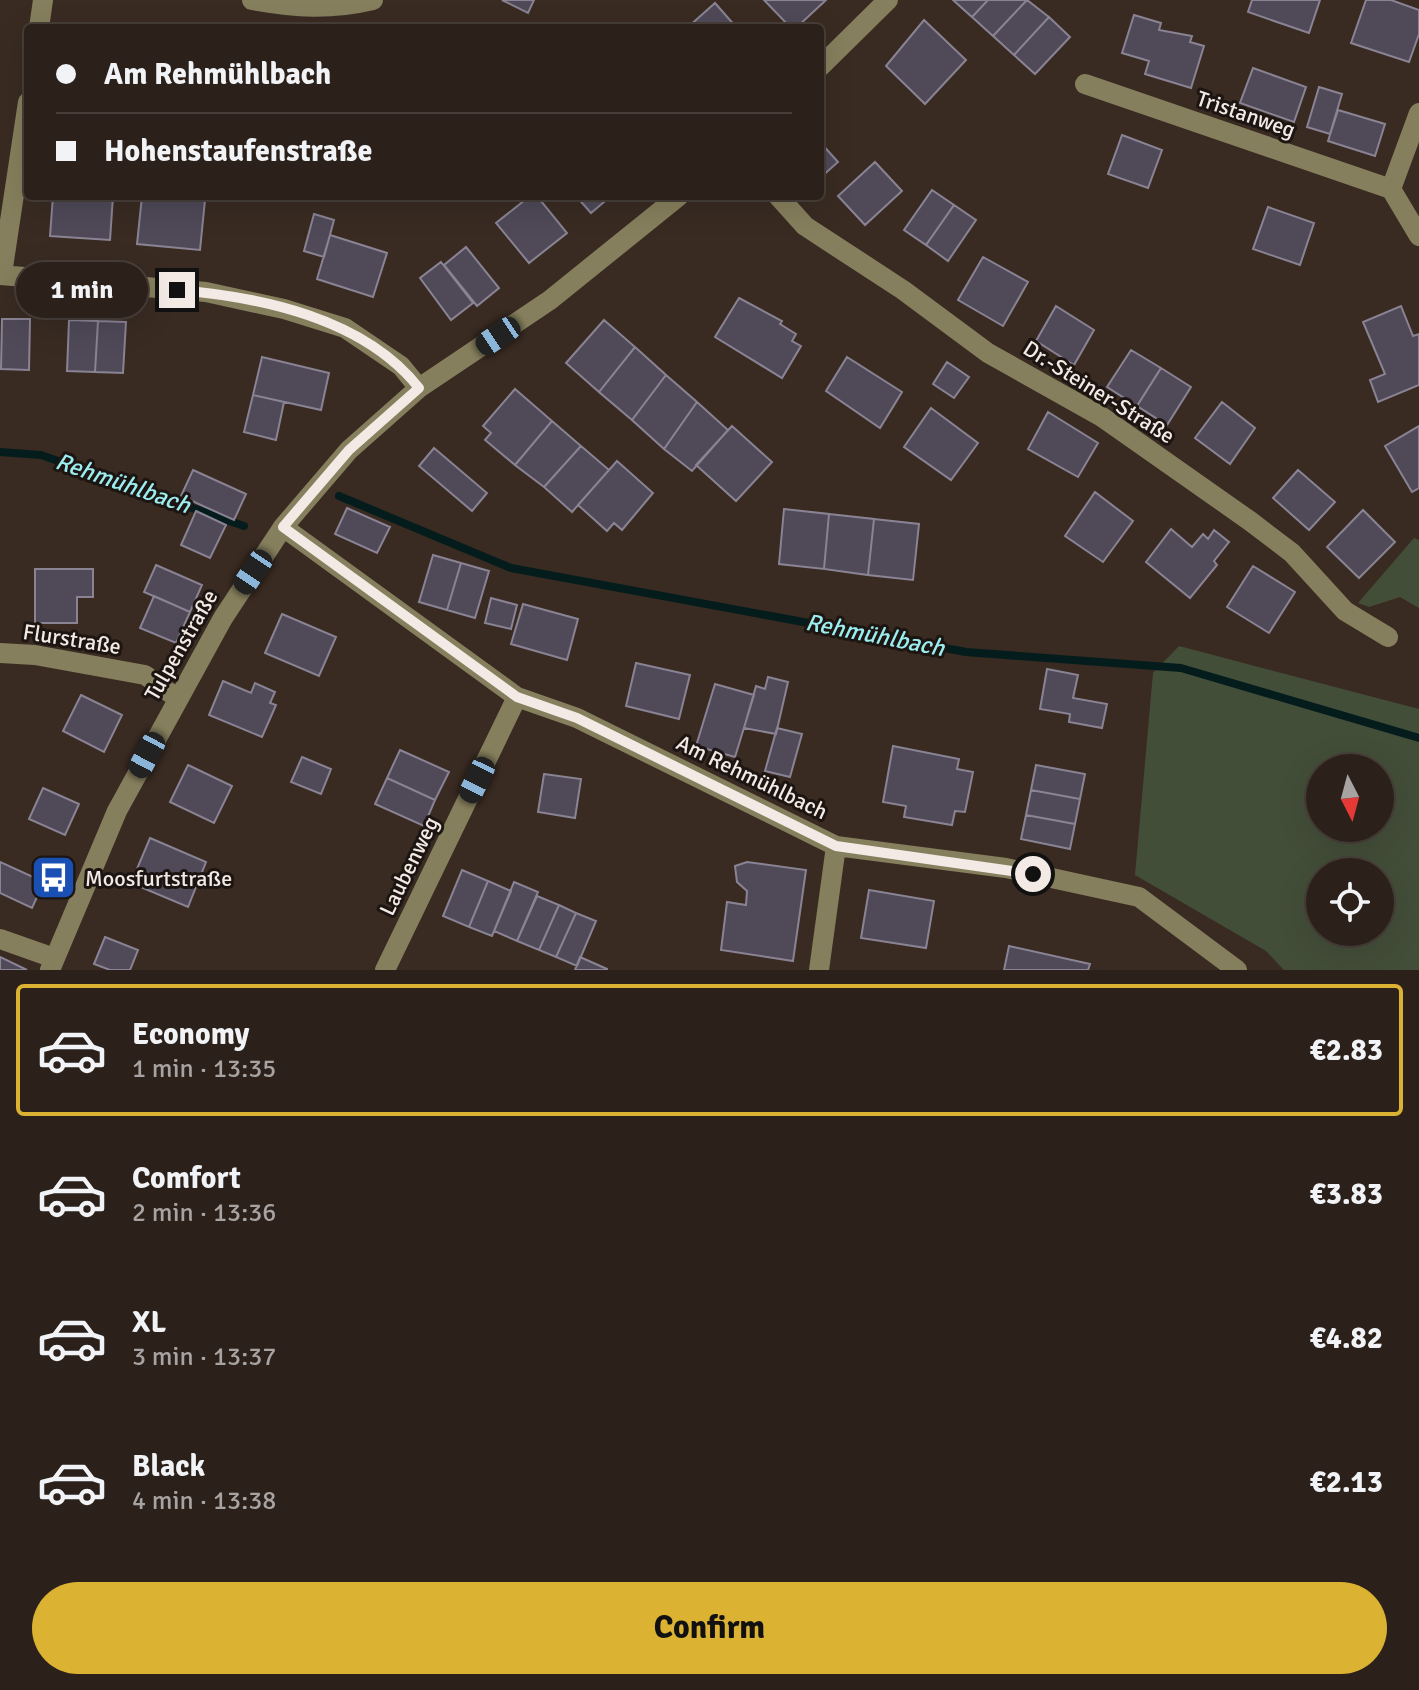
<!DOCTYPE html>
<html lang="en">
<head>
<meta charset="utf-8">
<style>
	:root { --surface:#2b201a; --page:#332823; --text:#f1f3f6; --muted:#a6a3a2; --line:#473e39; --accent:#dcb233 }
	body { margin:0; font-family:Signika,sans-serif; background:var(--page); color:var(--text); height:100vh; display:flex; flex-direction:column; font-size:30px; white-space:nowrap }
	* { box-sizing:border-box; margin:0 }
	p { font-size:26px; color:var(--muted) }
	.icon { flex:none; width:44px; height:44px; fill:none; stroke:currentColor; stroke-width:2; stroke-linecap:round; stroke-linejoin:round }
	.map { position:relative; height:970px; overflow:hidden }
	.details { display:flex; flex-direction:column; background:var(--surface); flex:1 }
	.details>* { flex:none }
	.banner { position:absolute; left:24px; top:24px; width:800px; height:176px; border-radius:8px; box-shadow:0 8px 32px #0002,0 0 0 2px var(--line); display:grid; align-content:center; height:176px; padding:0 32px; background:var(--surface) }
	.needle { width:52px; rotate:174deg }
	.tools { position:absolute; left:1306px; top:754px; display:grid; gap:16px }
	.tools a { display:grid; place-items:center; width:88px; height:88px; border-radius:50%; background:var(--surface); box-shadow:0 8px 32px #0002,0 0 0 2px var(--line); font-size:40px }
	.end { position:absolute; width:36px; height:36px; margin:-18px; border:10px solid #f4eae5; background:#111; box-shadow:0 0 0 4px #111 }
	.from { border-radius:50% }
	.bubble { position:absolute; height:56px; border-radius:28px; background:var(--surface); box-shadow:0 8px 32px #0002,0 0 0 2px var(--line); font-size:26px; font-weight:700; line-height:56px; text-align:center }
	.car { position:absolute; width:24px; height:48px; margin:-24px -12px; border-radius:10px; box-shadow:0 0 6px 2px #0007; background:linear-gradient(#222 24%,#8ab4d8 0 40%,#222 0 76%,#8ab4d8 0 86%,#222 0) }
	.banner b { display:flex; align-items:center; gap:28px; height:76px; font-size:30px }
	.banner b+b { border-top:2px solid var(--line) }
	.banner i { width:20px; height:20px; background:var(--text) }
	ul { padding:14px 0 0; list-style:none }
	li { display:flex; align-items:center; gap:24px; height:132px; margin:0 16px 12px; padding:0 16px; border:4px solid transparent; border-radius:8px }
	li div { flex:1 }
	li b { display:block; font-size:30px }
	li em { font-style:normal; font-weight:700 }
	li.on { border-color:var(--accent) }
	li>.icon { width:72px; height:72px; stroke-width:1.5 }
	.button { display:flex; gap:16px; margin-top:auto; padding:16px 32px }
	.button a { flex:1; height:92px; border-radius:48px; background:var(--accent); color:#111; font-size:32px; font-weight:700; line-height:92px; text-align:center }
	.map>svg:first-child { display:block }
	.green { fill:#434e39; fill-rule:evenodd }
	.lines { fill:none; stroke-linecap:round; stroke-linejoin:round }
	.stream { stroke:#041c1c; stroke-width:8 }
	.building { fill:#4f4958; stroke:#898394; stroke-width:2 }
	.minor { stroke:#867f5d; stroke-width:20 }
	.route { stroke:#f4eae5; stroke-width:10 }
	.labels { text-anchor:middle; dominant-baseline:central; stroke-width:6; stroke-linejoin:round; paint-order:stroke }
	.street-label { font-size:22px; fill:#f4eae5; stroke:#1c1511 }
	.poi-label { font-size:22px; fill:#f4eae5; stroke:#1c1511; text-anchor:start }
	.water-label { font-size:24px; font-style:italic; fill:#9cedef; stroke:#1c1511 }
</style>
</head>
<body>
<div class="map">
<svg width="1419" height="970" viewBox="0 0 1419 970">
	<rect width="100%" height="100%" fill="#392b22"/>
	<!-- green -->
	<path class="green" d="M1414 538 1419 540V608L1400 597 1369 607 1358 603Z
		M1179 646 1419 709V970H1284L1266 951 1135 875 1153 673ZM1380 768V828H1320V768ZM1380 872V932H1320V872Z"/>
	<g class="lines">
		<!-- stream -->
		<path class="stream" d="M0 452 41 455 244 526
			M339 496 511 568 966 652 1181 668 1419 738"/>
	</g>
	<!-- building -->
	<path class="building" d="M502 0H534L528 13Z
		M764 0H826L796 28H791Z
		M953 0H988L972 17Z
		M988 0H1027L993 36 972 17Z
		M1027 0 1049 17 1014 55 993 36Z
		M1252 0H1320L1309 33 1248 12Z
		M1366 0H1391L1419 10V34L1409 62 1351 43Z
		M715 3 737 28H687Z
		M1134 15 1161 23 1159 30 1192 36 1190 42 1204 46 1191 88 1145 74 1149 61 1122 53Z
		M1049 17 1070 37 1035 74 1014 55Z
		M924 20 966 60 925 104 886 66Z
		M1253 68 1306 87 1294 122 1240 103Z
		M1319 87 1342 94 1330 134 1307 127Z
		M1338 110 1385 124 1375 156 1328 141Z
		M1122 135 1162 150 1148 188 1108 174Z
		M820 142 838 162 820 178Z
		M875 162 902 191 865 225 838 196Z
		M932 190 954 205 926 245 904 230Z
		M53 196H113L110 240 50 236Z
		M142 196 205 200 200 250 137 244Z
		M530 196H537L567 233 529 263 496 223Z
		M576 196H611L591 213Z
		M954 205 976 220 948 261 926 245Z
		M1268 207 1314 223 1300 265 1253 249Z
		M314 214 334 220 324 257 304 251Z
		M330 235 387 253 373 297 317 279Z
		M466 247 499 288 477 306 444 265Z
		M983 257 1028 282 1003 326 958 300Z
		M441 262 473 303 451 320 420 278Z
		M739 298 782 321 780 324 796 334 792 341 801 346 782 378 715 337Z
		M1056 306 1094 330 1074 365 1036 341Z
		M1401 306 1413 336 1419 334V385L1378 402 1370 380 1385 374 1363 322Z
		M2 319H30L29 370 1 369Z
		M69 320 98 321 95 372 67 371Z
		M604 320 635 347 599 392 566 363Z
		M98 321 126 322 123 373 95 372Z
		M635 347 666 375 632 420 599 392Z
		M1131 350 1161 368 1137 406 1107 387Z
		M262 357 329 373 321 410 253 395Z
		M847 357 902 392 880 428 826 391Z
		M947 362 969 377 954 398 933 384Z
		M1161 368 1191 387 1167 425 1137 406Z
		M666 375 697 402 664 449 632 420Z
		M515 389 552 421 515 465 485 440 491 433 483 426Z
		M253 395 284 402 276 440 244 432Z
		M697 402 728 430 692 471 664 449Z
		M1222 402 1255 428 1230 464 1195 438Z
		M931 408 978 443 951 480 904 447Z
		M1048 412 1098 443 1078 477 1028 449Z
		M552 421 581 446 544 487 515 465Z
		M732 426 772 462 736 501 696 465Z
		M1419 426V488L1412 492 1385 446Z
		M581 446 609 470 572 512 544 487Z
		M434 448 487 493 472 511 419 466Z
		M617 461 653 493 622 530 614 523 607 531 578 505Z
		M193 470 246 494 234 520 181 496Z
		M1298 470 1335 502 1309 530 1273 498Z
		M1095 492 1133 521 1103 562 1065 536Z
		M347 508 390 527 377 553 335 534Z
		M784 509 829 514 824 569 779 564Z
		M1363 510 1395 542 1359 578 1327 547Z
		M196 511 226 525 210 558 181 545Z
		M829 514 874 519 868 575 824 569Z
		M874 519 919 524 913 580 868 575Z
		M1171 529 1192 547 1203 534 1208 539 1214 530 1229 542 1214 561 1217 565 1190 598 1146 562Z
		M433 555 461 563 447 610 419 602Z
		M461 563 489 571 475 618 447 610Z
		M156 565 202 585 190 612 144 592Z
		M1253 566 1295 592 1269 633 1227 607Z
		M35 569H93V597H77V623H35Z
		M154 596 190 612 176 643 140 628Z
		M491 598 517 605 511 629 485 623Z
		M523 604 578 619 567 660 511 644Z
		M282 614 336 637 319 676 265 653Z
		M636 663 690 675 679 719 626 706Z
		M1047 669 1078 675 1073 698 1107 704 1102 728 1069 722 1070 714 1040 709Z
		M768 677 788 682 776 734 744 728 756 686 765 689Z
		M223 681 251 693 255 683 275 692 270 703 276 705 262 737 209 715Z
		M715 684 754 695 735 757 696 746Z
		M81 695 122 715 104 752 63 731Z
		M777 728 802 734 790 777 765 771Z
		M893 746 959 759 957 769 973 772 965 812 955 811 952 825 904 817 906 806 883 802Z
		M400 750 449 772 435 800 387 778Z
		M302 757 331 769 321 794 291 782Z
		M188 765 232 786 214 823 170 802Z
		M1036 765 1085 774 1080 799 1031 790Z
		M544 774 581 779 575 818 538 812Z
		M387 778 435 800 424 826 375 804Z
		M43 788 79 804 65 835 29 819Z
		M1031 790 1080 799 1075 824 1026 815Z
		M1026 815 1075 824 1070 849 1021 839Z
		M150 838 206 862 188 907 131 883Z
		M0 862 44 882 32 908 0 893Z
		M747 862 806 870 793 961 721 950 727 902 746 905 747 891 737 882 735 866Z
		M462 870 488 881 469 927 443 916Z
		M488 881 511 891 492 936 469 927Z
		M514 882 538 892 517 941 494 931Z
		M869 890 934 901 926 948 861 938Z
		M537 896 559 905 539 950 517 941Z
		M559 905 576 913 556 957 539 950Z
		M576 913 596 921 577 966 556 957Z
		M105 937 138 950 130 970H110L94 964Z
		M1009 946 1090 964 1088 970H1004Z
		M0 957 27 970H0Z
		M580 957 607 969V970H575Z"/>
	<g class="lines">
		<!-- minor -->
		<path class="minor" d="M252 0C295 8 331 10 373 0
			M39 28 43 0
			M820 67 888 0
			M1085 84 1391 189
			M1419 113 1391 189 1419 236
			M778 196 805 226 903 290 988 353 1102 417 1250 521 1292 553 1345 611 1388 637
			M2 274 28 102
			M0 275 206 292 284 309 345 328 401 366 419 388
			M283 527 517 697 577 718 836 846 1006 868 1139 897 1237 970
			M0 653 35 655 145 675 177 698
			M0 939 54 958
			M50 970 117 811 223 618 283 527 349 450 419 388 550 300 679 196
			M385 970 517 697
			M819 970 836 846"/>
	</g>
	<g class="lines">
		<!-- route -->
		<path class="route" d="M177 290C262 297 364 318 419 388L349 450 283 527 517 697 577 718 836 846 1033 874"/>
	</g>
	<!-- icons -->
	<defs>
		<symbol id="bus-square" viewBox="-11 -11 22 22"><rect x="-9" y="-9" width="18" height="18" rx="4" fill="#1a4fb4" stroke="#1c1511"/><path d="M-5-6H5V4H4V6H2V4H-2V6H-4V4H-5ZM-3.5-4V0h7V-4ZM-3.5 1.2v1.5H-2V1.2ZM2 1.2v1.5H3.5V1.2Z" fill="#fff"/></symbol>
	</defs>
	<g fill-rule="evenodd">
		<use href="#bus-square" x="28" y="852" width="51" height="51"/>
	</g>
	<g class="labels">
		<!-- street labels -->
		<g class="street-label">
			<text transform="translate(1246 114) rotate(19)">Tristanweg</text>
			<text transform="translate(1099 392) rotate(32)">Dr.-Steiner-Straße</text>
			<text transform="translate(72 639) rotate(9)">Flurstraße</text>
			<text transform="translate(181 645) rotate(-60)">Tulpenstraße</text>
			<text transform="translate(752 777) rotate(26)">Am Rehmühlbach</text>
			<text transform="translate(409 866) rotate(-64)">Laubenweg</text>
		</g>
		<!-- poi labels -->
		<g class="poi-label">
			<text x="85" y="878">Moosfurtstraße</text>
		</g>
		<!-- water labels -->
		<g class="water-label">
			<text transform="translate(123 483) rotate(19)">Rehmühlbach</text>
			<text transform="translate(875 635) rotate(11)">Rehmühlbach</text>
		</g>
	</g>
</svg>
<div class="tools">
<a><svg class="needle" viewBox="-14 -14 28 28"><path d="M0-13l5 13h-10z" fill="#e53935"/><path d="M0 13l5-13h-10z" fill="#a6a3a2"/></svg></a>
<a><svg class="icon" aria-label="locate" viewBox="0 0 24 24"><circle cx="12" cy="12" r="6"/><path d="M12 2v4M12 18v4M2 12h4M18 12h4"/></svg></a>
</div>
<i class="end from" style="left:1033px;top:874px"></i>
<i class="end" style="left:177px;top:290px"></i>
<div class="bubble" style="left:16px;top:262px;width:132px">1 min</div>
<i class="car" style="left:498px;top:336px;rotate:236deg"></i>
<i class="car" style="left:253px;top:572px;rotate:214deg"></i>
<i class="car" style="left:147px;top:755px;rotate:208deg"></i>
<i class="car" style="left:477px;top:780px;rotate:206deg"></i>
<div class="banner">
<b><i class="from"></i>Am Rehmühlbach</b>
<b><i></i>Hohenstaufenstraße</b>
</div>
</div>
<section class="details">
<ul>
<li class="on"><svg class="icon" aria-label="car" viewBox="0 0 24 24"><path d="M5 17H2v-5l4-1 3-4h7l3 4 3 1v5h-3M9 17h6M6 11h13"/><circle cx="7" cy="17" r="2"/><circle cx="17" cy="17" r="2"/></svg><div><b>Economy</b><p>1 min · 13:35</p></div><em>€2.83</em></li>
<li><svg class="icon" aria-label="car" viewBox="0 0 24 24"><path d="M5 17H2v-5l4-1 3-4h7l3 4 3 1v5h-3M9 17h6M6 11h13"/><circle cx="7" cy="17" r="2"/><circle cx="17" cy="17" r="2"/></svg><div><b>Comfort</b><p>2 min · 13:36</p></div><em>€3.83</em></li>
<li><svg class="icon" aria-label="car" viewBox="0 0 24 24"><path d="M5 17H2v-5l4-1 3-4h7l3 4 3 1v5h-3M9 17h6M6 11h13"/><circle cx="7" cy="17" r="2"/><circle cx="17" cy="17" r="2"/></svg><div><b>XL</b><p>3 min · 13:37</p></div><em>€4.82</em></li>
<li><svg class="icon" aria-label="car" viewBox="0 0 24 24"><path d="M5 17H2v-5l4-1 3-4h7l3 4 3 1v5h-3M9 17h6M6 11h13"/><circle cx="7" cy="17" r="2"/><circle cx="17" cy="17" r="2"/></svg><div><b>Black</b><p>4 min · 13:38</p></div><em>€2.13</em></li>
</ul>
<div class="button"><a>Confirm</a></div>
</section>
</body>
</html>
